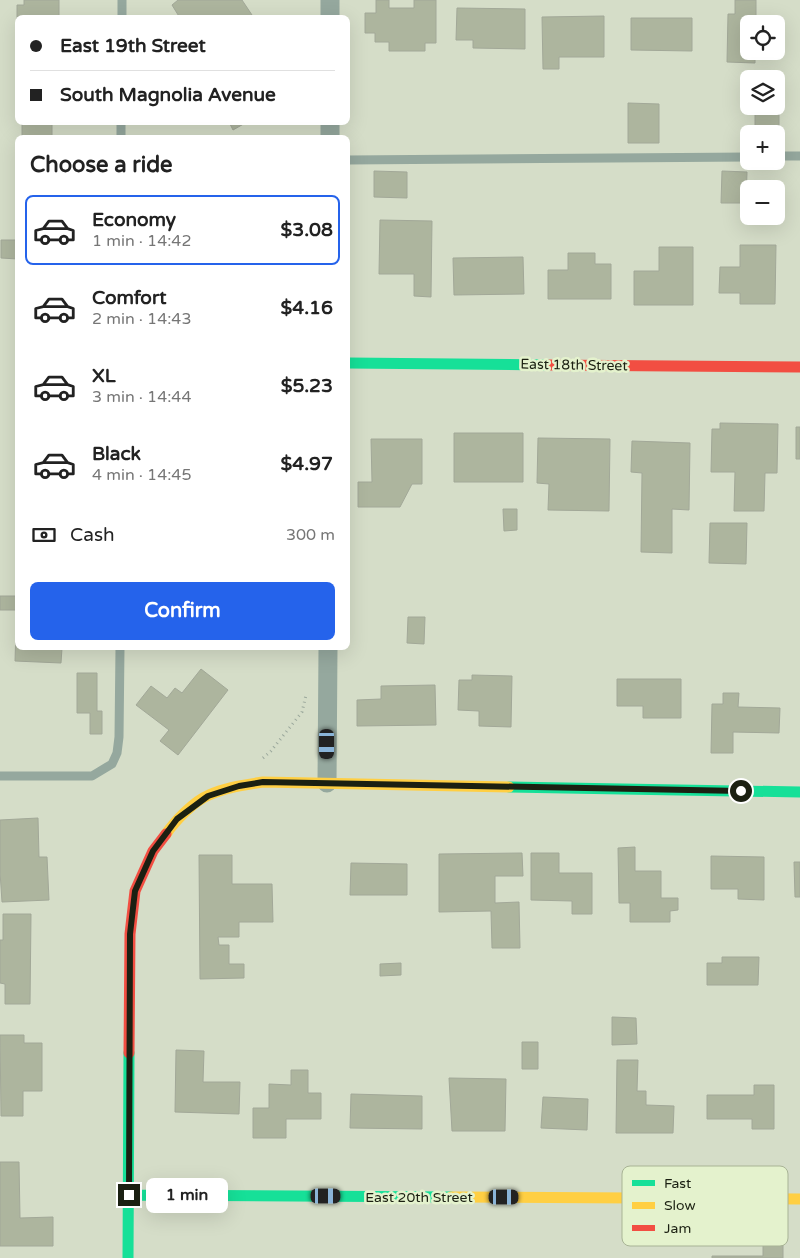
<!DOCTYPE html>
<html lang="en">
<head>
<meta charset="utf-8">
<style>
	:root { --surface:#fff; --page:#f6f6f6; --text:#222; --muted:#767676; --line:#e0e0e0; --accent:#2563eb }
	body { margin:0; font-family:"Varela Round",sans-serif; background:var(--page); color:var(--text); height:100vh; display:flex; flex-direction:column; font-size:19px; white-space:nowrap }
	* { box-sizing:border-box; margin:0 }
	p { font-size:16px; color:var(--muted) }
	.icon { flex:none; width:28px; height:28px; fill:none; stroke:currentColor; stroke-width:2; stroke-linecap:round; stroke-linejoin:round }
	.map { position:relative; flex:1; overflow:hidden }
	.panel { position:absolute; left:15px; top:135px; width:335px; height:515px; display:flex; flex-direction:column; background:var(--surface); border-radius:8px; box-shadow:0 5px 20px #0002 }
	.panel>* { flex:none }
	.top-card { position:absolute; left:15px; top:15px; width:335px; height:110px; border-radius:8px; box-shadow:0 5px 20px #0002; display:grid; align-content:center; height:110px; padding:0 15px; background:var(--surface) }
	.buttons { position:absolute; left:740px; top:15px; display:grid; gap:10px }
	.buttons a { display:grid; place-items:center; width:45px; height:45px; border-radius:8px; background:var(--surface); box-shadow:0 5px 20px #0002; font-size:25px }
	.end { position:absolute; width:22px; height:22px; margin:-11px; border:6px solid #1b2012; background:#fff; box-shadow:0 0 0 2px #fff }
	.from { border-radius:50% }
	.bubble { position:absolute; height:35px; border-radius:8px; background:var(--surface); box-shadow:0 5px 20px #0002; font-size:16px; font-weight:700; line-height:35px; text-align:center }
	.car { position:absolute; width:15px; height:30px; margin:-15px -8px; border-radius:6px; box-shadow:0 0 4px 1px #0007; background:linear-gradient(#222 24%,#8ab4d8 0 40%,#222 0 76%,#8ab4d8 0 86%,#222 0) }
	.top-card b { display:flex; align-items:center; gap:18px; height:48px; font-size:19px }
	.top-card b+b { border-top:1px solid var(--line) }
	.top-card i { width:12px; height:12px; background:var(--text) }
	ul { padding:0; list-style:none }
	li { display:flex; align-items:center; gap:15px; height:70px; margin:0 10px 8px; padding:0 5px; border:2px solid transparent; border-radius:8px }
	li div { flex:1 }
	li b { display:block; font-size:19px }
	li em { font-style:normal; font-weight:700 }
	li.current { border-color:var(--accent) }
	li>.icon { width:45px; height:45px; stroke-width:1.5 }
	h2 { padding:0 15px; font-size:22px; line-height:60px }
	.pay { display:flex; align-items:center; gap:12px; height:55px; padding:0 15px; font-size:19px }
	.pay p { margin-inline-start:auto }
	.action { display:flex; gap:10px; margin-top:auto; padding:10px 15px }
	.action a { flex:1; height:58px; border-radius:8px; background:var(--accent); color:#fff; font-size:20px; font-weight:700; line-height:58px; text-align:center }
	.map>svg:first-child { display:block }
	.building { fill:#adb59e; stroke:#a2a898 }
	.lines { fill:none; stroke-linecap:round; stroke-linejoin:round }
	.path { stroke:#9aa79b; stroke-width:3; stroke-dasharray:1 4; stroke-linecap:butt }
	.lane { stroke:#95a89e; stroke-width:9 }
	.street { stroke:#95a89e; stroke-width:19 }
	.fast { stroke:#16e098; stroke-width:11 }
	.slow { stroke:#ffcf43; stroke-width:11 }
	.jam { stroke:#f24e42; stroke-width:11 }
	.route { stroke:#1b2012; stroke-width:6 }
	.labels { text-anchor:middle; dominant-baseline:central; stroke-width:5; stroke-linejoin:round; paint-order:stroke }
	.street-label { font-size:14px; fill:#1b2012; stroke:#e4f2cd }
	.key { fill:#e4f2cd; stroke:#a8b395; stroke-width:1 }
	.key-label { font-size:14px; fill:#1b2012 }
</style>
</head>
<body>
<div class="map">
<svg width="800" height="1258" viewBox="0 0 800 1258">
	<rect width="100%" height="100%" fill="#d5ddc8"/>
	<!-- building -->
	<path class="building" d="M24 0H59V18H18L17 38V5H24Z
		M178 0H242L252 15 249 18H180L172 5Z
		M376 0H389V8H414V0H436V43H425V51H389V42H375V33H365V13H376Z
		M735 0H756V24H749V51H755V63L727 62 728 14H735Z
		M457 8 525 9V49L473 48V40H456Z
		M604 16V57H559V69H543L542 17Z
		M631 18H692V51L631 50Z
		M628 103 659 104V143H628Z
		M755 106H779V138H776V134H755Z
		M229 122H247L233 130Z
		M22 123H52V138H22Z
		M16 146H18V180H16Z
		M374 171 407 172V198L374 197Z
		M722 171 747 172 746 203H721Z
		M380 220 432 221 431 297 414 296V274H379Z
		M1 240H18V259L1 258Z
		M740 245H776L775 304H740V293H719L720 267H740Z
		M659 247H693V305H634V271H659Z
		M568 253H595V264H611V299H548V270H568Z
		M523 257 524 294 454 295 453 258Z
		M16 268H18V324H17Z
		M720 423 778 424 777 473H765L764 511H734L735 472H711L712 429H720Z
		M796 427H800V459H796Z
		M454 433H523V482H454Z
		M538 438 610 439 609 511 548 510 549 484 537 483Z
		M371 439H422V484H412L400 507H358V482H372Z
		M632 441 690 443 689 510 672 509V553L641 552 642 473 631 472Z
		M503 509H517V530L504 531Z
		M710 523H747L746 564 709 563Z
		M18 558V610H0V596H16Z
		M408 617H425L424 644 407 643Z
		M16 629H18V648H62L61 663 15 661Z
		M201 669 228 690 178 755 160 741 169 730 136 705 151 686 167 698 175 688 182 693Z
		M77 673H97V711H102V734H90V713H77Z
		M472 675 512 676 511 727 479 726V711L458 710 459 680H472Z
		M617 679H681V718H643V706H617Z
		M435 685 436 725 357 726V700L381 699V686Z
		M723 693H739L738 707 780 708 779 733 733 732V753H711L712 704H723Z
		M38 818 39 857H47L49 900 2 902 0 872V820Z
		M635 847V871H661V898H678V910L670 911V922H630V903H619L618 848Z
		M522 853 523 876H495V903L519 902 520 948H492L491 911 439 912V854Z
		M531 853H559V873H592V914H572V901L531 900Z
		M199 855H232V884H272L273 922H239V937H218L219 945H229V964H244V978L200 979Z
		M711 856 764 857V900L738 899V889H711Z
		M794 862H800V897H795Z
		M351 863 407 864V895H350Z
		M3 914H31L30 1004H5V984L0 983V940H3Z
		M722 957H759L758 985H707V963H722Z
		M401 963V975L380 976V964Z
		M612 1017 636 1018 637 1044 612 1045Z
		M0 1035H24V1043H42V1091H23V1116H1Z
		M522 1042H538V1069H522Z
		M176 1050 204 1051 203 1082H240L239 1114 175 1112Z
		M617 1060H638L637 1091H646V1105L674 1106 673 1133H616Z
		M291 1070H308V1093H321V1119H286V1138H253V1108H269V1084L291 1085Z
		M449 1078 506 1079 505 1131H452Z
		M754 1085H774V1129H752V1119H707V1095H754Z
		M351 1094 422 1096V1129L350 1128Z
		M543 1097 588 1099 587 1130 541 1128Z
		M0 1162H19L20 1218 53 1217V1246H0Z
		M763 1244H783V1258H712V1256H763Z"/>
	<g class="lines">
		<!-- path -->
		<path class="path" d="M263 758 271 751 302 712 306 695"/>
		<!-- lane -->
		<path class="lane" d="M122 18V0
			M121 138V122
			M776 156H800
			M348 160 749 157
			M0 776H92L112 764 117 753 119 737 120 648"/>
		<!-- street -->
		<path class="street" d="M330 18V0
			M330 138V122
			M327 783 328 648"/>
		<!-- fast -->
		<path class="fast" d="M348 363 548 365
			M509 787 800 792
			M129 1195 451 1197
			M128 1258 129 1053"/>
		<!-- slow -->
		<path class="slow" d="M166 834C175 821 194 801 209 795 226 787 245 785 263 782L509 787
			M451 1197 800 1199"/>
		<!-- jam -->
		<path class="jam" d="M548 365 800 367
			M129 1053 130 934 135 891 153 851 166 834"/>
	</g>
	<g class="lines">
		<!-- route -->
		<path class="route" d="M129 1195 130 934 135 891 153 851 177 819 208 796 239 786 263 782 741 791"/>
	</g>
	<g class="labels">
		<!-- street labels -->
		<g class="street-label">
			<text transform="translate(574 365) rotate(1)">East 18th Street</text>
			<text x="419" y="1197">East 20th Street</text>
		</g>
	</g>
	<!-- legend -->
	<rect x="622" y="1166" width="166" height="80" rx="8" class="key"/>
	<rect x="632" y="1180" width="23" height="6" fill="#16e098"/>
	<rect x="632" y="1202" width="23" height="7" fill="#ffcf43"/>
	<rect x="632" y="1225" width="23" height="6" fill="#f24e42"/>
	<g class="key-label">
		<text x="664" y="1188">Fast</text>
		<text x="664" y="1210">Slow</text>
		<text x="664" y="1233">Jam</text>
	</g>
</svg>
<div class="buttons">
<a><svg class="icon" aria-label="locate" viewBox="0 0 24 24"><circle cx="12" cy="12" r="6"/><path d="M12 2v4M12 18v4M2 12h4M18 12h4"/></svg></a>
<a><svg class="icon" aria-label="layers" viewBox="0 0 24 24"><path d="M12 4l9 5-9 5-9-5zM3 14l9 5 9-5"/></svg></a>
<a>+</a>
<a>−</a>
</div>
<i class="end from" style="left:741px;top:791px"></i>
<i class="end" style="left:129px;top:1195px"></i>
<div class="bubble" style="left:146px;top:1178px;width:82px">1 min</div>
<i class="car" style="left:327px;top:744px;rotate:180deg"></i>
<i class="car" style="left:326px;top:1196px;rotate:90deg"></i>
<i class="car" style="left:504px;top:1197px;rotate:90deg"></i>
<div class="top-card">
<b><i class="from"></i>East 19th Street</b>
<b><i></i>South Magnolia Avenue</b>
</div>
<section class="panel">
<h2>Choose a ride</h2>
<ul>
<li class="current"><svg class="icon" aria-label="car" viewBox="0 0 24 24"><path d="M5 17H2v-5l4-1 3-4h7l3 4 3 1v5h-3M9 17h6M6 11h13"/><circle cx="7" cy="17" r="2"/><circle cx="17" cy="17" r="2"/></svg><div><b>Economy</b><p>1 min · 14:42</p></div><em>$3.08</em></li>
<li><svg class="icon" aria-label="car" viewBox="0 0 24 24"><path d="M5 17H2v-5l4-1 3-4h7l3 4 3 1v5h-3M9 17h6M6 11h13"/><circle cx="7" cy="17" r="2"/><circle cx="17" cy="17" r="2"/></svg><div><b>Comfort</b><p>2 min · 14:43</p></div><em>$4.16</em></li>
<li><svg class="icon" aria-label="car" viewBox="0 0 24 24"><path d="M5 17H2v-5l4-1 3-4h7l3 4 3 1v5h-3M9 17h6M6 11h13"/><circle cx="7" cy="17" r="2"/><circle cx="17" cy="17" r="2"/></svg><div><b>XL</b><p>3 min · 14:44</p></div><em>$5.23</em></li>
<li><svg class="icon" aria-label="car" viewBox="0 0 24 24"><path d="M5 17H2v-5l4-1 3-4h7l3 4 3 1v5h-3M9 17h6M6 11h13"/><circle cx="7" cy="17" r="2"/><circle cx="17" cy="17" r="2"/></svg><div><b>Black</b><p>4 min · 14:45</p></div><em>$4.97</em></li>
</ul>
<div class="pay"><svg class="icon" aria-label="cash" viewBox="0 0 24 24"><path d="M3 7h18v10H3z"/><circle cx="12" cy="12" r="2"/></svg>Cash<p>300 m</p></div>
<div class="action"><a>Confirm</a></div>
</section>
</div>
</body>
</html>
